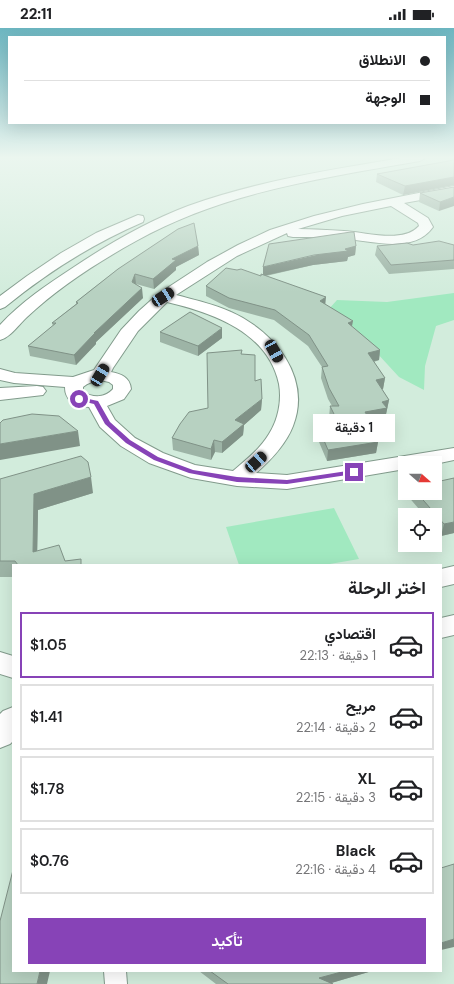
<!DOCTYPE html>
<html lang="ar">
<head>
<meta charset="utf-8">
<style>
	:root { --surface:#fff; --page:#f6f6f6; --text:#202124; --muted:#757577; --line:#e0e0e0; --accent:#8743b7 }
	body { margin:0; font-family:"DM Sans",Vazirmatn,sans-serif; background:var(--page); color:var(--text); direction:rtl; height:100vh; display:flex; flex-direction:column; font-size:15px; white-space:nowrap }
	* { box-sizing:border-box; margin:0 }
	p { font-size:13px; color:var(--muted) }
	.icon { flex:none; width:22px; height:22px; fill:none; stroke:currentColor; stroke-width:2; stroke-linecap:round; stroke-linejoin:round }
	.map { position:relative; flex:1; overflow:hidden; direction:ltr }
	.details { position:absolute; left:12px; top:536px; width:430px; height:408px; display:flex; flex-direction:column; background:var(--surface); border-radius:0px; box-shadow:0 4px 16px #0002; direction:rtl }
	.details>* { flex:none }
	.banner { position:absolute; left:8px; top:8px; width:438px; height:88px; border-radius:0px; box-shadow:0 4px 16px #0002; direction:rtl; display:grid; align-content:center; height:88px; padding:0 16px; background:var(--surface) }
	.needle { width:26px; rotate:111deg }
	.controls { position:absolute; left:398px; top:428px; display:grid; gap:8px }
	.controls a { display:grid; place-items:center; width:44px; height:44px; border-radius:0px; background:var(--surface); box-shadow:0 4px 16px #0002; font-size:20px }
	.end { position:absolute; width:18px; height:18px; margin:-9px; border:5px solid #8743b7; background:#fff; box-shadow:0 0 0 2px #fff }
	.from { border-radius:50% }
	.bubble { position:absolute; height:28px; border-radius:0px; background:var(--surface); box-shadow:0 4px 16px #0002; font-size:13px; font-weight:600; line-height:28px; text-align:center; direction:rtl }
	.car { position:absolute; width:12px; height:24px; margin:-12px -6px; border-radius:5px; box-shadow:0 0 3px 1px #0007; background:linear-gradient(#222 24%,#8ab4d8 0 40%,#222 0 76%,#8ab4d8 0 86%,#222 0) }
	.banner b { display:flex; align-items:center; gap:14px; height:38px; font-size:15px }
	.banner b+b { border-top:1px solid var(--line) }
	.banner i { width:10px; height:10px; background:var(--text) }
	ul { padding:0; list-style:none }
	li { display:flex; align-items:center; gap:12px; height:66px; margin:0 8px 6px; padding:0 8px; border:2px solid var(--line); border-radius:0px }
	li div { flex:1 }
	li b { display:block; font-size:15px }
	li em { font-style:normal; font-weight:600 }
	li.active { border-color:var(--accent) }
	li>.icon { width:36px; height:36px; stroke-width:1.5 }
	h2 { padding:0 16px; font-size:18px; line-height:48px }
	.cta { display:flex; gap:8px; margin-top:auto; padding:8px 16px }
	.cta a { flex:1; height:46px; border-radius:0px; background:var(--accent); color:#fff; font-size:16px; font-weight:600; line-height:46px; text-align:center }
	.status { display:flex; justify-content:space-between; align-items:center; height:28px; padding:0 20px; background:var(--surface); direction:ltr }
	.status svg { height:11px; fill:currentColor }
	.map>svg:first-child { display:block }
	.green { fill:#a1e9c0 }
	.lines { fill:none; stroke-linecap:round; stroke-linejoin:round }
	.service-casing { stroke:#829b8c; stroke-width:2 }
	.minor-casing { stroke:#829b8c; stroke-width:2 }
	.service { fill:#fff; fill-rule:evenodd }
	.minor { fill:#fff; fill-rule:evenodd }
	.wall { fill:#9db4a6 }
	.shaded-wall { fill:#809287 }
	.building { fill:#b7d1c1; stroke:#809287 }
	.route { fill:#8743b7 }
</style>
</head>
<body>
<div class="status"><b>22:11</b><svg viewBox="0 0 49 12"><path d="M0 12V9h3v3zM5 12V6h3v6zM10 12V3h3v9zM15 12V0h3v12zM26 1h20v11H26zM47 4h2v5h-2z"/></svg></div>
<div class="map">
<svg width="454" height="956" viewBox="0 0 454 956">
	<rect width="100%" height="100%" fill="#d2ecdc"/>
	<!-- green -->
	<path class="green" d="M454 265V292L436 298 425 338 424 362 399 349 353 299 328 282 337 272 387 274Z
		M334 480 359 531 324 537H239L226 499Z"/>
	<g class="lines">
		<defs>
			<path id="service" d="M104 943H126L127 956H105Z"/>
			<path id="minor" d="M401 130H425L420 133C323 150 223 164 136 213 98 234 59 259 27 289 19 296 11 309 0 312V297C21 274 48 256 74 239 110 215 148 193 188 178 257 153 330 142 401 130Z
				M454 158V166L404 175 428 190 433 199C414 226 373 213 346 211 328 209 310 209 293 209L288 208 287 205 237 228 176 267C195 272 214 276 231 284 274 303 312 349 293 398 286 416 271 432 256 445L287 447 454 420V432L435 436 405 435V441L287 461 237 458 191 450 149 435 121 418 100 399 89 379C76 378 65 374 65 359L14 355 0 352V341L15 345 73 349 94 342 121 302 139 283 158 266 207 234 238 217 270 202 314 188 363 176ZM391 178 418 195 419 198C403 216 366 204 344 203 329 202 313 201 298 201L342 188ZM167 274C213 285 268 304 279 356 282 373 278 392 269 406 260 421 246 432 233 443L195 437 163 425 135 410 115 392 107 378 124 371 131 361C130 349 121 346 111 344L113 340 138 303ZM100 352 109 354 113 357V361C105 370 93 370 83 364V359C88 355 93 353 100 352Z
				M138 187 143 188 144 191 143 194C92 216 48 244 5 279L0 281V268L27 248 61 225 96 205Z
				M37 358 43 359 46 363 43 367 0 372V360Z
				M454 538V556L441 559V541Z
				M454 587V607L441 610V590Z
				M0 624 13 628V650L0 646Z
				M13 679V713L10 716 0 720V686L3 683Z"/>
		</defs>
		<!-- service casing -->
		<use href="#service" class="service-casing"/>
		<!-- minor casing -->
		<use href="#minor" class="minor-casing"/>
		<!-- service -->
		<use href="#service" class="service"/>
		<!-- minor -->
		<use href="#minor" class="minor"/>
	</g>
	<!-- wall -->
	<path class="wall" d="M454 132V157L403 167 376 154 377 146Z
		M454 159 439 183 419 174 420 165Z
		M413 217H454V241L389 246 375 227 377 218Z
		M198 218 199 227 176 239V242L154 261 136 256 143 270 96 314V316L76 337 30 328 28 318 53 298 52 295 76 276V274L118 241Z
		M356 218 355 227 348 229 347 233 313 237 266 248 326 277 380 322 379 332 374 334 385 350 383 361H382L389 372 385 391 371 394 378 414 376 425 327 433 319 414 320 403 334 401 329 390 330 378H332L328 371 321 350 322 339 308 318 274 292 229 280 206 268V258L261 248 263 247Z
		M160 304 222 310 198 328 160 314Z
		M242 326 255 353 262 371 261 382 244 397 243 407 222 425 215 424 211 432 173 422 172 410 208 380Z
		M0 451 93 465 38 482 37 523 65 533 82 537H13V549H0Z
		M407 465H435L454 505 441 508 435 501V487H424L407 467Z
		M199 943H372L331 955 333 956H216Z"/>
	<!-- shaded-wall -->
	<path class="shaded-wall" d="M454 149V157L403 167 405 158Z
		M454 169V178L439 183 440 174Z
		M198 218 199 227 176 239V242L154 261 153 251 172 231Z
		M356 218 355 227 348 229 347 233 313 237 263 248V239Z
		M135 246 136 256 132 254Z
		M142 260 143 270 96 314V316L76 337 74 327 94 305Z
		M326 269 325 279 320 273Z
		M353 293 351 303 348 295Z
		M222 300V310L198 328V318Z
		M380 322 379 332 366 335 368 325Z
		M385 350 383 361 374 363 376 352Z
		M262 371 261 382 244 397 243 407 222 425V414L235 392Z
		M389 372 385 391 363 395 365 384 382 374Z
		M78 403 80 418 0 432V416Z
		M377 404 376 414H378L376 425 327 433 328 422 375 406Z
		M214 412 215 424 211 432V421Z
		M91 449 93 465 38 482 37 537 33 524 34 466Z
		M454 494V505L441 508 444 496Z
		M454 911V919L441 922V915Z
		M40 943H50L47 956H37Z
		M345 943H372L328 956 319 950Z"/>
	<!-- building -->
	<path class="building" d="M454 132V149L405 158 377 146Z
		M454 159V169L440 174 420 165Z
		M194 195 198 218 172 231 176 232 153 251 135 246 132 254 142 260 94 305H95L74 327 28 318 56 295H52L78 275 76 274 118 241 178 201Z
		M351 204H354L356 218 345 221 348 223 314 227 263 239 269 216Z
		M439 213 454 217V232L391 237 377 218 407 215 413 217Z
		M226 240 237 242 241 241 261 248V246L326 269 320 273 353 293 348 295 380 322 368 325 385 350 376 352 389 372 382 374 387 380 365 384 377 404 375 406 378 414 328 422 320 403 341 400 330 378H339L329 360 322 339 328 338 309 307 275 282 229 270 206 258Z
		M190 284 222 300 198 318 160 304Z
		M242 322 241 326 255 327V353L261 351 262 371 235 392 244 396 222 414 214 412 211 421 172 410 180 396 189 384 208 380 207 325Z
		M32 386 59 388 78 403 0 416V395L3 392Z
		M81 428 88 434 91 449 34 466 33 524 59 517 65 533 81 531V537H18L15 533H0V451Z
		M454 450V494L444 496 417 465H435V453L436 454Z
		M454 836V911L441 915V840Z
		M13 842V943H40L37 956H0V893Z
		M210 943H345L319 950 333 956H228Z"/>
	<!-- sky -->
	<linearGradient id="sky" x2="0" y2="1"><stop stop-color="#6cb6c1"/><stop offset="0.49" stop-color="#ebf6ef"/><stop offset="1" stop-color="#ebf6ef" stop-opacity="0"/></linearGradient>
	<rect width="454" height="264" fill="url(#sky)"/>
	<!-- route -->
	<path class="route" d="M79 369 98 373 110 394 130 412 158 429 193 442 237 449 287 452 354 442 357 444 354 446 287 456 237 454 189 445 154 432 126 415 105 396 94 376 77 372V371Z"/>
</svg>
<div class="controls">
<a><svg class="needle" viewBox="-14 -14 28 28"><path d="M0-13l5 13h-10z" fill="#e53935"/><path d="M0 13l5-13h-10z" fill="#757577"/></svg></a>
<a><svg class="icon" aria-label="locate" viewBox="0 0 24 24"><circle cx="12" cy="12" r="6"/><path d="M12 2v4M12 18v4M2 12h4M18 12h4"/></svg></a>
</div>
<i class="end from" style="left:79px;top:371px"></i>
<i class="end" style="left:354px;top:444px"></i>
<div class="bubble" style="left:313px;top:386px;width:82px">1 دقيقة</div>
<i class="car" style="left:163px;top:269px;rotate:57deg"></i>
<i class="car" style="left:274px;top:323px;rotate:151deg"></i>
<i class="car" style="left:100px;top:347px;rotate:31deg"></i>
<i class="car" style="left:256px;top:434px;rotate:48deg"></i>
<div class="banner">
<b><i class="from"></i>الانطلاق</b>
<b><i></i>الوجهة</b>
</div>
<section class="details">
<h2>اختر الرحلة</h2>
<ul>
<li class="active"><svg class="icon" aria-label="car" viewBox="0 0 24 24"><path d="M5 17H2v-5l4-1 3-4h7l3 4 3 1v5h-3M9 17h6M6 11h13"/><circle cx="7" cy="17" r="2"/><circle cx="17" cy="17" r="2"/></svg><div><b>اقتصادي</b><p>1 دقيقة · 22:13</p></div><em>$1.05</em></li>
<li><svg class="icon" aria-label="car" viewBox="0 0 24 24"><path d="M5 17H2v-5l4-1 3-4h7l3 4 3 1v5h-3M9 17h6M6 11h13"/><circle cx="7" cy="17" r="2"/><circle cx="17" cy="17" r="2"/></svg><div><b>مريح</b><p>2 دقيقة · 22:14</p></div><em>$1.41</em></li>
<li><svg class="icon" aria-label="car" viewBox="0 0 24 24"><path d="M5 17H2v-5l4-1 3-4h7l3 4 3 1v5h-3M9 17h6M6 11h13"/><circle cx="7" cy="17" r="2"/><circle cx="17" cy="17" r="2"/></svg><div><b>XL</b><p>3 دقيقة · 22:15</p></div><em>$1.78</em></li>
<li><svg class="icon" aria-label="car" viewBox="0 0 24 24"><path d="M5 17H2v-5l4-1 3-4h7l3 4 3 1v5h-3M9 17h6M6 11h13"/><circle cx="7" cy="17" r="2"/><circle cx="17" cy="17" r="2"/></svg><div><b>Black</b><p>4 دقيقة · 22:16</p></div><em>$0.76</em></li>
</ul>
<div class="cta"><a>تأكيد</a></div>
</section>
</div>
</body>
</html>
